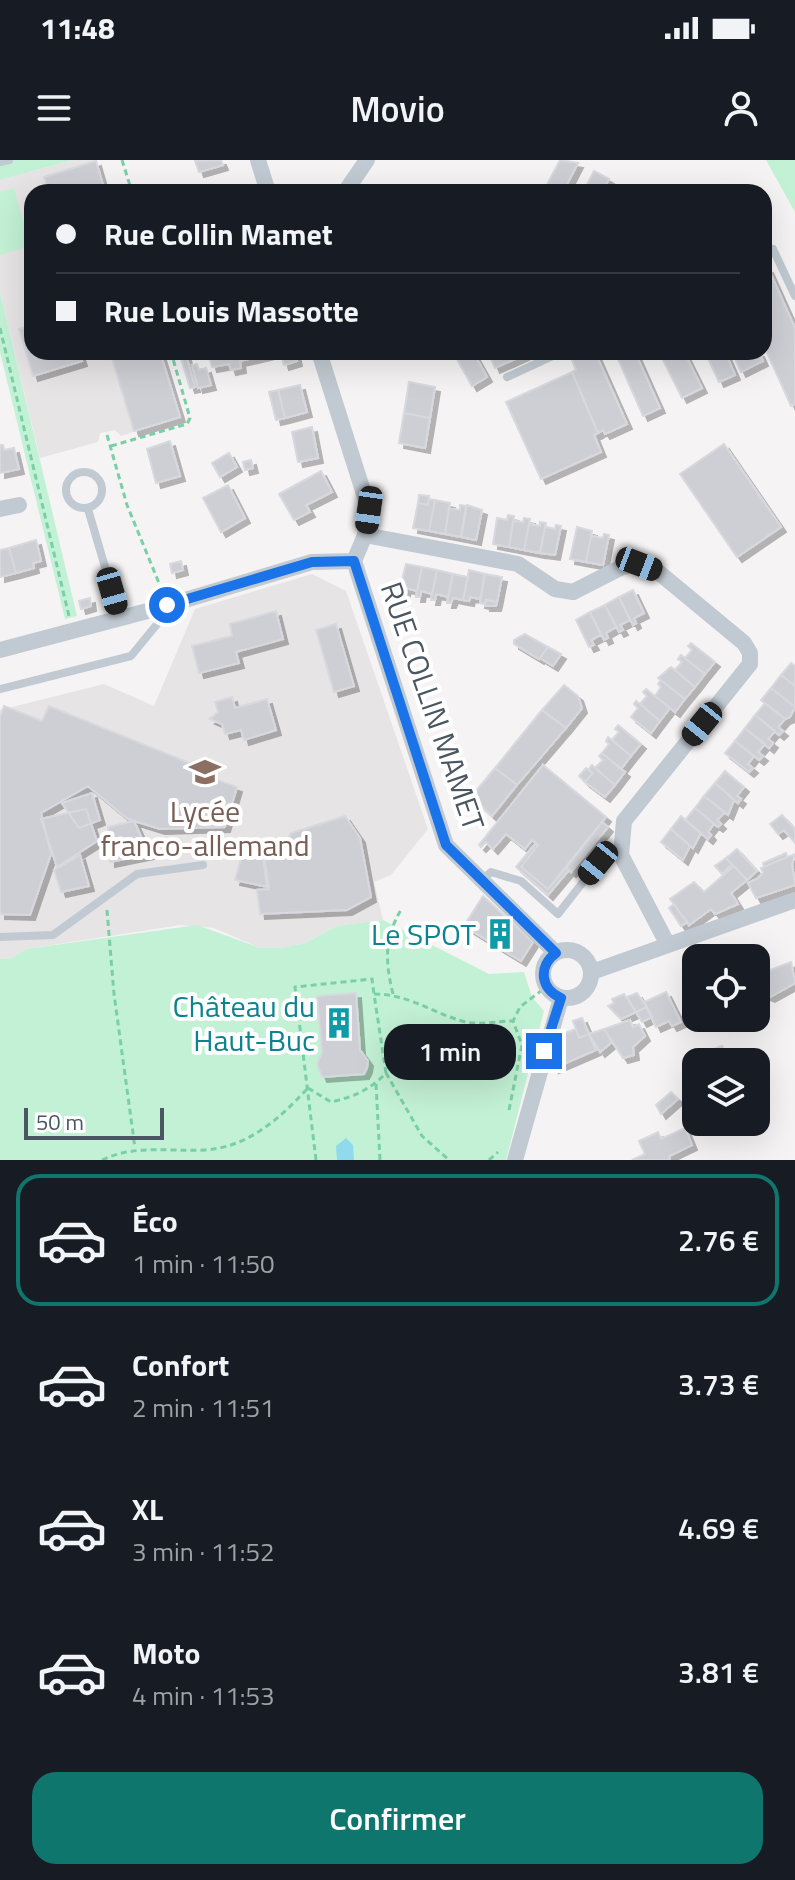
<!DOCTYPE html>
<html lang="fr">
<head>
<meta charset="utf-8">
<style>
	:root { --surface:#171b24; --page:#20242c; --text:#f1f3f6; --muted:#9ea1a6; --line:#363941; --accent:#0f766e }
	body { margin:0; font-family:"Titillium Web",sans-serif; background:var(--page); color:var(--text); height:100vh; display:flex; flex-direction:column; font-size:30px; white-space:nowrap }
	* { box-sizing:border-box; margin:0 }
	p { font-size:26px; color:var(--muted) }
	.icon { flex:none; width:44px; height:44px; fill:none; stroke:currentColor; stroke-width:2; stroke-linecap:round; stroke-linejoin:round }
	.map { position:relative; height:1000px; overflow:hidden }
	.side { display:flex; flex-direction:column; background:var(--surface); flex:1 }
	.side>* { flex:none }
	.hud { position:absolute; left:24px; top:24px; width:748px; height:176px; border-radius:24px; box-shadow:0 8px 32px #0002; display:grid; align-content:center; height:176px; padding:0 32px; background:var(--surface) }
	.buttons { position:absolute; left:682px; top:784px; display:grid; gap:16px }
	.buttons a { display:grid; place-items:center; width:88px; height:88px; border-radius:16px; background:var(--surface); box-shadow:0 8px 32px #0002; font-size:40px }
	.scale { position:absolute; left:24px; bottom:20px; width:140px; box-sizing:border-box; padding-left:8px; border:4px solid #4a5661; border-top:0; font-size:22px; line-height:28px; white-space:nowrap; color:#4a5661; -webkit-text-stroke:6px #fff; paint-order:stroke }
	.end { position:absolute; width:36px; height:36px; margin:-18px; border:10px solid #1a73e8; background:#fff; box-shadow:0 0 0 4px #fff }
	.from { border-radius:50% }
	.bubble { position:absolute; height:56px; border-radius:24px; background:var(--surface); box-shadow:0 8px 32px #0002; font-size:26px; font-weight:600; line-height:56px; text-align:center }
	.car { position:absolute; width:24px; height:48px; margin:-24px -12px; border-radius:10px; box-shadow:0 0 6px 2px #0007; background:linear-gradient(#222 24%,#8ab4d8 0 40%,#222 0 76%,#8ab4d8 0 86%,#222 0) }
	.hud b { display:flex; align-items:center; gap:28px; height:76px; font-size:30px }
	.hud b+b { border-top:2px solid var(--line) }
	.hud i { width:20px; height:20px; background:var(--text) }
	ul { padding:14px 0 0; list-style:none }
	li { display:flex; align-items:center; gap:24px; height:132px; margin:0 16px 12px; padding:0 16px; border:4px solid transparent; border-radius:24px }
	li div { flex:1 }
	li b { display:block; font-size:30px }
	li em { font-style:normal; font-weight:600 }
	li.selected { border-color:var(--accent) }
	li>.icon { width:72px; height:72px; stroke-width:1.5 }
	.action { display:flex; gap:16px; margin-top:auto; padding:16px 32px }
	.action a { flex:1; height:92px; border-radius:24px; background:var(--accent); color:#fff; font-size:32px; font-weight:600; line-height:92px; text-align:center }
	.status { display:flex; justify-content:space-between; align-items:center; height:56px; padding:0 40px; background:var(--surface); direction:ltr }
	.status svg { height:22px; fill:currentColor }
	header { display:flex; justify-content:space-between; align-items:center; height:104px; padding:0 32px; background:var(--surface); font-size:36px; font-weight:600 }
	.map>svg:first-child { display:block }
	.education { fill:#e6e4e5 }
	.green { fill:#c3f1d5 }
	.water { fill:#90daee }
	.building { fill:#cdcfd5; stroke:#d7d9de; stroke-width:2; filter:url(#shadow) }
	.lines { fill:none; stroke-linecap:round; stroke-linejoin:round }
	.path { stroke:#7ad0a6; stroke-width:3; stroke-dasharray:6 4; stroke-linecap:butt }
	.service { stroke:#c1cad2; stroke-width:8 }
	.minor { stroke:#c1cad2; stroke-width:16 }
	.route { stroke:#1a73e8; stroke-width:10 }
	.labels { text-anchor:middle; dominant-baseline:central; stroke-width:8; stroke-linejoin:round; paint-order:stroke }
	.street-label { font-size:30px; fill:#4a5661; stroke:#fff }
	.education-label { font-size:30px; fill:#785e54; stroke:#fff }
	.culture-label { font-size:30px; fill:#0d838f; stroke:#fff; text-anchor:end }
</style>
</head>
<body>
<div class="status"><b>11:48</b><svg viewBox="0 0 49 12"><path d="M0 12V9h3v3zM5 12V6h3v6zM10 12V3h3v9zM15 12V0h3v12zM26 1h20v11H26zM47 4h2v5h-2z"/></svg></div>
<header><svg class="icon" aria-label="menu" viewBox="0 0 24 24"><path d="M4 6h16M4 12h16M4 18h16"/></svg>Movio<svg class="icon" aria-label="person" viewBox="0 0 24 24"><circle cx="12" cy="8" r="4"/><path d="M4 21q1-7 8-7t8 7"/></svg></header>
<div class="map">
<svg width="795" height="1000" viewBox="0 0 795 1000">
	<defs>
		<filter id="shadow"><feDropShadow dx="5" dy="5" stdDeviation="0" flood-color="#0004"/></filter>
	</defs>
	<rect width="100%" height="100%" fill="#f5f3f3"/>
	<!-- education -->
	<path class="education" d="M72 0H95L105 32H32V192H160L180 257 121 276 115 270 100 273 98 282 40 298 0 132V20Z
		M312 414 346 431 428 669 391 715 374 722 383 760 336 766 306 783 281 788H260L214 768 181 765 26 789 12 798 0 799V550L104 524 154 546 195 449Z"/>
	<!-- green -->
	<path class="green" d="M0 0H72L0 20Z
		M766 0H795V52Z
		M14 28 30 86 0 95V32Z
		M0 132 77 456 65 459 0 192Z
		M383 760 489 814 524 812 532 837 544 851 506 1000H0V799L12 798 26 789 197 765 260 788H281L306 783 336 766Z"/>
	<!-- water -->
	<path class="water" d="M346 978 353 985 354 1000H337L336 986Z"/>
	<!-- building -->
	<path class="building" d="M221 0 223 5 199 12 195 1Z
		M560 0 578 3 563 32H543Z
		M96 1 105 32H49L44 17Z
		M594 11 609 19 602 32H583Z
		M768 108 795 168V244L791 246 764 186V110Z
		M32 165V192H79L82 201 33 216 19 169Z
		M110 192H160L180 257 134 271Z
		M179 192H185L195 227 190 228Z
		M208 192H269L270 194 240 201 241 208 231 210 229 204 212 207Z
		M295 192 297 201 284 205 281 195Z
		M453 192H473L487 217 472 226Z
		M488 192H522L524 195 495 208Z
		M578 192H595L627 264 605 274 603 270 598 273 572 212 576 210 570 195Z
		M615 192H635L660 248 643 256Z
		M659 192H684L702 228 682 238Z
		M705 192H725L735 215 719 222Z
		M732 192H759L763 201 741 212Z
		M197 204 199 210 206 208 211 225 198 228 192 205Z
		M572 212 598 273 594 275 601 292 541 319 506 242Z
		M409 222 435 227 430 258 404 253Z
		M300 225 307 252 285 258 278 230Z
		M278 230 285 258 276 260 269 232Z
		M404 253 430 258 425 288 399 283Z
		M312 267 318 298 298 302 292 272Z
		M170 281 180 316 156 323 147 289Z
		M724 284 781 367 737 397 680 314Z
		M0 285H3L4 290 14 288 19 309 0 313Z
		M229 293 237 307 220 317 212 303Z
		M251 300 253 308 245 310 243 302Z
		M321 311 332 332 306 345 310 352 294 360 279 334Z
		M228 325 245 358 221 372 203 338Z
		M419 335 429 336 428 345 418 343Z
		M429 339 435 340 429 371 413 368 418 343 428 345Z
		M435 340 450 343 445 374 429 371Z
		M460 345 466 346 461 377 445 374 449 348 460 350Z
		M467 345 482 350 476 380 461 377Z
		M508 355 514 356 509 387 493 384 497 358 507 360Z
		M524 358 530 359 524 390 509 387 513 361 523 362Z
		M540 362 546 363 540 393 524 390 529 364 540 366Z
		M556 365 561 366 555 395 540 393 545 367 555 369Z
		M577 367 592 371 586 402 570 399Z
		M604 374 609 375 603 405 586 402 591 376 603 378Z
		M36 380 41 401 33 403 34 408 16 413 9 388Z
		M9 388 16 413 0 417V390Z
		M181 401 183 410 172 413 170 404Z
		M406 404 422 407 417 431 406 428 404 434 399 433Z
		M422 407 437 410 432 434 421 431 420 437H416Z
		M437 410 453 414 448 437 436 434 435 440H431Z
		M469 410 485 414 480 439 470 437 469 441 463 440Z
		M453 414 468 417 463 440 453 438 451 443H447Z
		M485 414 502 417 497 442 486 440 485 444 480 443Z
		M633 430 644 453 634 458 636 463 633 465 619 437Z
		M619 437 630 460 620 465 623 470 619 472 605 445Z
		M90 438 91 446 81 449 79 441Z
		M486 440 497 442 496 446H485Z
		M605 445 616 467 606 473 608 478 604 480 590 452Z
		M276 451 283 479 236 492 239 503 199 513 192 486 232 476 230 464Z
		M590 452 601 475 591 480 594 485 589 487 576 460Z
		M336 464 354 526 334 532 316 470Z
		M525 474 548 487 539 499 514 484V480Z
		M691 483 715 502 705 514 685 498 692 490 688 486Z
		M548 487 561 494 553 506 540 498Z
		M681 495 705 514 695 527 675 510 682 502 678 499Z
		M791 503 795 506V526L781 515Z
		M671 507 695 527 685 539 658 518Z
		M781 515 795 526V547L771 528Z
		M661 520 685 539 675 552 655 536 661 527 658 524Z
		M564 525 578 536 582 548 566 568 542 550Z
		M771 528 795 547 790 557 785 559 761 540Z
		M646 529 670 548 660 561 640 544 647 536 643 532Z
		M232 537 235 548 267 539 276 570 244 580 241 570 225 574 222 564 210 559 218 552 215 542Z
		M636 541 660 561 651 573 631 557 638 548 634 544Z
		M765 543 785 559 778 567 783 571 779 575 755 555Z
		M4 546 42 561 49 546 192 604 189 610 237 627 225 667 160 669 128 659 88 626 41 653 51 694 30 755 0 754V557Z
		M542 550 566 568 517 625 495 608Z
		M755 555 775 571 768 579 773 583 769 588 745 568Z
		M618 565 641 584 631 596 612 580 619 572 615 569Z
		M745 568 765 584 758 592 763 596 759 600 735 581Z
		M608 577 631 596 621 609 602 593 609 584 606 581Z
		M735 581 754 596 748 604 753 608 749 612 725 593Z
		M602 593 625 612 615 625 595 608 603 600 599 596Z
		M543 605 606 657 548 729 521 707 538 685 532 680 525 689 506 674 493 689 486 682 481 687 479 685Z
		M592 605 615 625 605 637 585 622 593 613 588 610Z
		M495 608 517 625 492 656 471 637Z
		M586 608 593 613 585 622 579 616Z
		M725 611 744 627 737 636 741 639 738 643 715 623Z
		M715 623 734 640 728 655 704 636Z
		M92 633 100 660 79 668 62 643Z
		M704 636 725 652 717 660 721 664 718 667 695 648Z
		M695 648 714 664 708 672 711 675 708 679 685 660Z
		M86 649 97 681 57 707 41 659Z
		M782 655 795 669V683L784 670 778 674 770 664Z
		M345 656 360 678 371 737 347 750 260 754 257 730 269 729 263 688 288 679 291 673Z
		M681 656 701 673 693 688 671 669Z
		M134 661 149 694 110 702 108 667Z
		M602 662 608 667 571 712 566 708Z
		M671 669 690 686 683 700 661 682Z
		M536 683 538 685 521 707 548 729 566 708 569 710 548 735 516 707Z
		M737 689 757 711 747 720 726 698Z
		M243 692 263 697 267 727 235 720Z
		M786 693 787 697 764 707 763 703Z
		M795 694 792 704 795 725 756 738 748 723 757 719 763 713 761 708Z
		M80 695 89 726 61 732 54 710Z
		M726 698 732 704 722 714 715 706Z
		M734 706 747 720 731 733 738 744 715 754 711 749 689 765 670 739 694 722 704 732Z
		M483 736 533 782 521 801 464 766Z
		M674 744 687 762 681 766 669 748Z
		M791 802 795 823 770 837 765 835 757 815Z
		M666 832 681 862 672 866 669 861 656 867 644 842Z
		M356 833 360 890 368 901 367 908 364 914 322 917 317 904 322 893 317 836Z
		M637 833 647 847 636 852 627 837Z
		M624 834 636 852 621 859 608 846 614 843 612 839Z
		M647 847 652 857 642 862 636 852Z
		M582 858 589 874 579 878 573 861Z
		M630 860 633 867 639 864 645 876 633 887 634 895 623 898 604 869Z
		M576 869 579 878 589 874 596 890 554 908 562 874Z
		M604 869 612 882 600 892 589 874Z
		M722 886 729 902H713L709 891Z
		M696 923V947L694 949 684 928Z
		M671 932 678 939 661 954 656 945Z
		M685 968 692 985 669 996 670 1000H632L645 994 639 981 658 972 661 979Z"/>
	<g class="lines">
		<!-- path -->
		<path class="path" d="M122 0 132 32
			M0 168 69 456
			M107 275 127 345 161 428
			M111 286 187 264 190 258 171 192
			M107 750 114 834 135 988
			M393 834C385 801 384 778 402 748
			M386 913 374 834C408 834 431 852 462 861 477 866 498 861 513 861
			M376 924 380 1000
			M308 928 331 942C353 937 370 930 386 913L422 976 449 1000
			M509 950 522 885 513 861 520 847 546 827
			M102 1000C136 984 168 992 205 990 249 987 280 958 308 928
			M316 1000 295 827 372 819 374 834
			M489 1000 498 992"/>
		<!-- service -->
		<path class="service" d="M0 2 9 0
			M369 32H400
			M764 93 773 89 795 136
			M507 217 561 192
			M66 330a18 18 0 1 1 36 0a18 18 0 1 1-36 0Z
			M88 349 120 458
			M0 529 131 496 158 463 155 449
			M482 720 491 712 521 721 558 754 598 703 621 695
			M0 777 53 775 137 714 203 705"/>
		<!-- minor -->
		<path class="minor" d="M258 0 268 32
			M345 32 367 0
			M319 192 369 350 365 375 354 401
			M0 349 19 345
			M365 375 518 404 555 429 573 432 622 407 639 404 657 411 744 483 750 493V504L624 661 621 695 668 785
			M354 401 446 685 556 793
			M0 490 155 449 312 402 354 401
			M543 814a24 24 0 1 1 48 0a24 24 0 1 1-48 0Z
			M592 812 795 740
			M515 1000 561 838"/>
	</g>
	<g class="lines">
		<!-- route -->
		<path class="route" d="M167 445 312 402 354 401 446 685 556 793C538 806 540 829 561 838L544 891"/>
	</g>
	<!-- icons -->
	<defs>
		<symbol id="school-bare" viewBox="-9 -9 18 18"><path d="M0-5L7-2L0 1L-7-2ZM-4 1L0 2.5L4 1V4Q0 6-4 4Z" fill="#8d6e63" stroke="#fff" stroke-width="2.5" paint-order="stroke"/></symbol>
		<symbol id="building-bare" viewBox="-9 -9 18 18"><path d="M-4-6H4V6H1V3H-1V6H-4ZM-2.5-4.3h1.7v1.8h-1.7ZM.8-4.3h1.7v1.8H.8ZM-2.5-1h1.7V.8h-1.7ZM.8-1h1.7V.8H.8Z" fill="#0f9aa8" stroke="#fff" stroke-width="2.5" paint-order="stroke"/></symbol>
	</defs>
	<g fill-rule="evenodd">
		<use href="#school-bare" x="183" y="590" width="44" height="44"/>
		<use href="#building-bare" x="478" y="752" width="44" height="44"/>
		<use href="#building-bare" x="317" y="841" width="44" height="44"/>
	</g>
	<g class="labels">
		<!-- street labels -->
		<g class="street-label">
			<text transform="translate(433 546) rotate(71)">RUE COLLIN MAMET</text>
		</g>
		<!-- education labels -->
		<g class="education-label">
			<text x="205" y="651">Lycée<tspan x="205" dy="34">franco-allemand</tspan></text>
		</g>
		<!-- culture labels -->
		<g class="culture-label">
			<text x="476" y="774">Le SPOT</text>
			<text x="315" y="846">Château du<tspan x="315" dy="34">Haut-Buc</tspan></text>
		</g>
	</g>
</svg>
<div class="buttons">
<a><svg class="icon" aria-label="locate" viewBox="0 0 24 24"><circle cx="12" cy="12" r="6"/><path d="M12 2v4M12 18v4M2 12h4M18 12h4"/></svg></a>
<a><svg class="icon" aria-label="layers" viewBox="0 0 24 24"><path d="M12 4l9 5-9 5-9-5zM3 14l9 5 9-5"/></svg></a>
</div>
<div class="scale">50 m</div>
<i class="end from" style="left:167px;top:445px"></i>
<i class="end" style="left:544px;top:891px"></i>
<div class="bubble" style="left:384px;top:864px;width:132px">1 min</div>
<i class="car" style="left:369px;top:350px;rotate:188deg"></i>
<i class="car" style="left:639px;top:404px;rotate:111deg"></i>
<i class="car" style="left:112px;top:431px;rotate:164deg"></i>
<i class="car" style="left:702px;top:564px;rotate:219deg"></i>
<i class="car" style="left:598px;top:703px;rotate:219deg"></i>
<div class="hud">
<b><i class="from"></i>Rue Collin Mamet</b>
<b><i></i>Rue Louis Massotte</b>
</div>
</div>
<section class="side">
<ul>
<li class="selected"><svg class="icon" aria-label="car" viewBox="0 0 24 24"><path d="M5 17H2v-5l4-1 3-4h7l3 4 3 1v5h-3M9 17h6M6 11h13"/><circle cx="7" cy="17" r="2"/><circle cx="17" cy="17" r="2"/></svg><div><b>Éco</b><p>1 min · 11:50</p></div><em>2.76 €</em></li>
<li><svg class="icon" aria-label="car" viewBox="0 0 24 24"><path d="M5 17H2v-5l4-1 3-4h7l3 4 3 1v5h-3M9 17h6M6 11h13"/><circle cx="7" cy="17" r="2"/><circle cx="17" cy="17" r="2"/></svg><div><b>Confort</b><p>2 min · 11:51</p></div><em>3.73 €</em></li>
<li><svg class="icon" aria-label="car" viewBox="0 0 24 24"><path d="M5 17H2v-5l4-1 3-4h7l3 4 3 1v5h-3M9 17h6M6 11h13"/><circle cx="7" cy="17" r="2"/><circle cx="17" cy="17" r="2"/></svg><div><b>XL</b><p>3 min · 11:52</p></div><em>4.69 €</em></li>
<li><svg class="icon" aria-label="car" viewBox="0 0 24 24"><path d="M5 17H2v-5l4-1 3-4h7l3 4 3 1v5h-3M9 17h6M6 11h13"/><circle cx="7" cy="17" r="2"/><circle cx="17" cy="17" r="2"/></svg><div><b>Moto</b><p>4 min · 11:53</p></div><em>3.81 €</em></li>
</ul>
<div class="action"><a>Confirmer</a></div>
</section>
</body>
</html>
